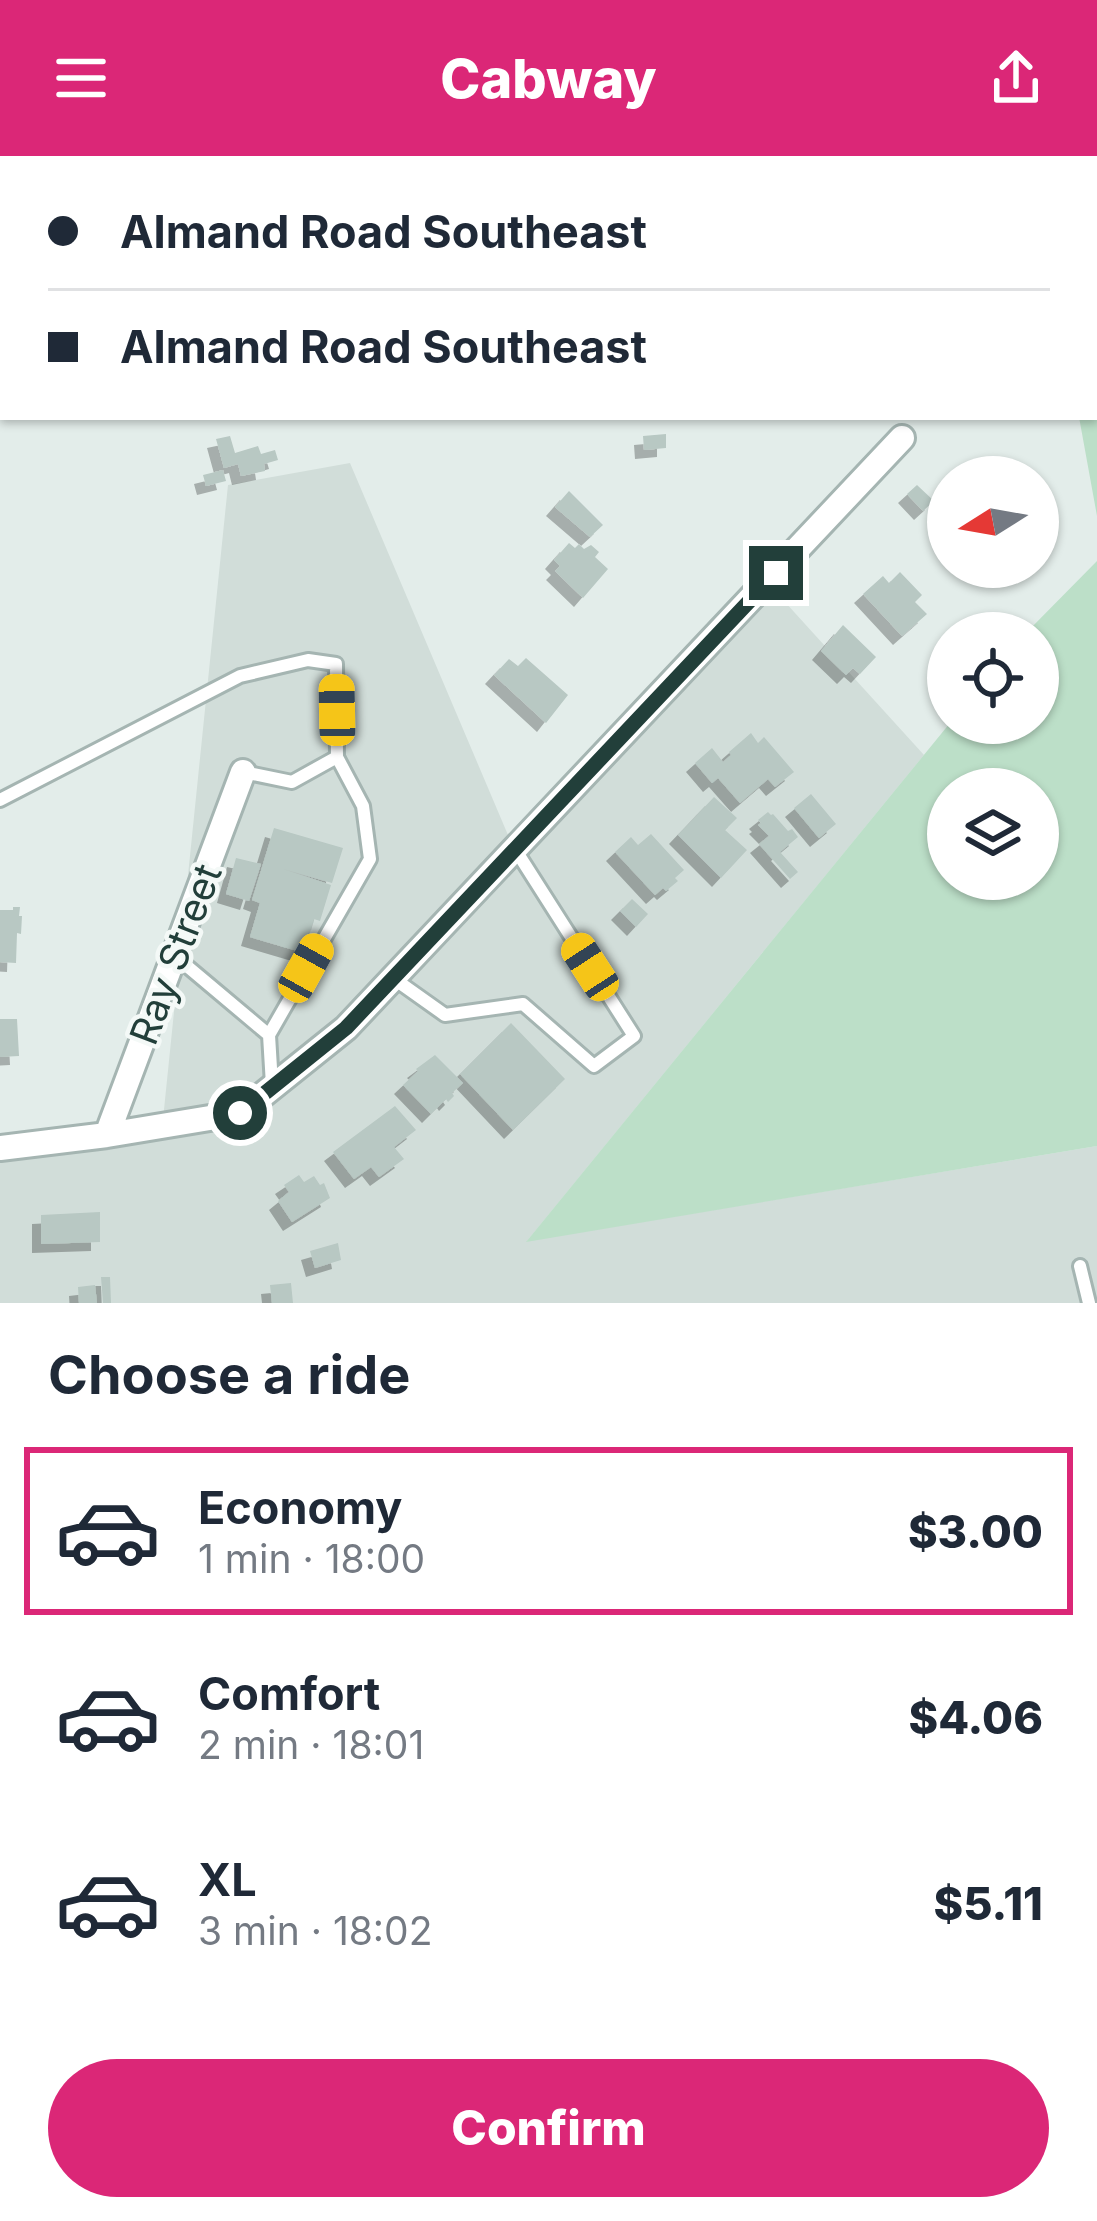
<!DOCTYPE html>
<html lang="en">
<head>
<meta charset="utf-8">
<style>
	:root { --surface:#fff; --page:#f6f6f7; --text:#1f2937; --muted:#747a83; --line:#e0e1e3; --accent:#db2777 }
	body { margin:0; font-family:Inter,sans-serif; background:var(--page); color:var(--text); height:100vh; display:flex; flex-direction:column; font-size:45px; white-space:nowrap }
	* { box-sizing:border-box; margin:0 }
	p { font-size:39px; color:var(--muted) }
	.icon { flex:none; width:66px; height:66px; fill:none; stroke:currentColor; stroke-width:2; stroke-linecap:round; stroke-linejoin:round }
	.map { position:relative; height:1147px; overflow:hidden }
	.side { display:flex; flex-direction:column; background:var(--surface); flex:1 }
	.side>* { flex:none }
	.hud { position:absolute; left:0px; top:0px; width:1098px; height:264px; box-shadow:0 3px 9px #0004; display:grid; align-content:center; height:264px; padding:0 48px; background:var(--surface) }
	.needle { width:78px; rotate:259deg }
	.buttons { position:absolute; left:927px; top:300px; display:grid; gap:24px }
	.buttons a { display:grid; place-items:center; width:132px; height:132px; border-radius:50%; background:var(--surface); box-shadow:0 3px 9px #0004; font-size:60px }
	.end { position:absolute; width:54px; height:54px; margin:-27px; border:15px solid #223f3a; background:#fff; box-shadow:0 0 0 6px #fff }
	.from { border-radius:50% }
	.car { position:absolute; width:36px; height:72px; margin:-36px -18px; border-radius:15px; box-shadow:0 0 9px 3px #0007; background:linear-gradient(#f5c518 24%,#345 0 40%,#f5c518 0 76%,#345 0 86%,#f5c518 0) }
	.hud b { display:flex; align-items:center; gap:42px; height:114px; font-size:45px }
	.hud b+b { border-top:3px solid var(--line) }
	.hud i { width:30px; height:30px; background:var(--text) }
	ul { padding:0; list-style:none }
	li { display:flex; align-items:center; gap:36px; height:168px; margin:0 24px 18px; padding:0 24px; border:6px solid transparent; border-radius:0px }
	li div { flex:1 }
	li b { display:block; font-size:45px }
	li em { font-style:normal; font-weight:800 }
	li.on { border-color:var(--accent) }
	li>.icon { width:108px; height:108px; stroke-width:1.5 }
	h2 { padding:0 48px; font-size:54px; line-height:144px }
	.cta { display:flex; gap:24px; margin-top:auto; padding:24px 48px }
	.cta a { flex:1; height:138px; border-radius:72px; background:var(--accent); color:#fff; font-size:48px; font-weight:800; line-height:138px; text-align:center }
	header { display:flex; justify-content:space-between; align-items:center; height:156px; padding:0 48px; background:var(--accent); color:#fff; font-size:54px; font-weight:800 }
	.map>svg:first-child { display:block }
	.built { fill:#d1ddd9 }
	.green { fill:#bcdfc8; fill-rule:evenodd }
	.building { fill:#b8c8c3; filter:url(#shadow) }
	.lines { fill:none; stroke-linecap:round; stroke-linejoin:round }
	.service-casing { stroke:#a5b5b2; stroke-width:18 }
	.minor-casing { stroke:#a5b5b2; stroke-width:30 }
	.path { stroke:#83b1a7; stroke-width:4.5; stroke-dasharray:6 9; stroke-linecap:butt }
	.service { stroke:#fff; stroke-width:12 }
	.minor { stroke:#fff; stroke-width:24 }
	.route { stroke:#223f3a; stroke-width:15 }
	.labels { text-anchor:middle; dominant-baseline:central; stroke-width:9; stroke-linejoin:round; paint-order:stroke }
	.street-label { font-size:39px; fill:#223f3a; stroke:#f4f9f7 }
</style>
</head>
<body>
<header><svg class="icon" aria-label="menu" viewBox="0 0 24 24"><path d="M4 6h16M4 12h16M4 18h16"/></svg>Cabway<svg class="icon" aria-label="share" viewBox="0 0 24 24"><path d="M12 15V3M7 8l5-5 5 5M5 13v7h14v-7"/></svg></header>
<div class="map">
<svg width="1097" height="1147" viewBox="0 0 1097 1147">
	<defs>
		<filter id="shadow"><feDropShadow dx="-9" dy="9" stdDeviation="0" flood-color="#0004"/></filter>
	</defs>
	<rect width="100%" height="100%" fill="#e3edea"/>
	<!-- built -->
	<path class="built" d="M0 0H272L258 3H3V56H0Z
		M350 307 511 686 775 435 924 599 527 1085 1097 990V1147H0V1000L162 973 228 329Z"/>
	<!-- green -->
	<path class="green" d="M1030 0H1097V360L1079 261H1095V3H1031Z
		M1097 405V990L526 1086 950 567H1038V477H1026ZM948 633H1038V723H948Z"/>
	<!-- building -->
	<path class="building" d="M666 278V292L644 294 643 280Z
		M230 280 235 297 258 290 261 298 275 294 278 304 264 308 265 315 241 320 238 308 224 312 216 283Z
		M223 314 226 325 206 330 203 319Z
		M917 329 934 345 923 355 907 338Z
		M569 335 603 369 590 381 555 351Z
		M569 387 575 392 579 388 584 393 591 389 599 396 595 401 608 413 583 442 555 415 560 410 554 404Z
		M900 416 922 439 915 446 927 458 902 480 863 438 883 420 889 427Z
		M843 469 876 501 860 518 853 512 846 519 821 495Z
		M526 502 568 539 546 567 494 519 509 503 518 510Z
		M751 577 758 587 764 581 794 616 775 631 768 623 740 647 718 622 712 627 695 607 712 592 723 606 731 599 729 596Z
		M811 638 836 668 819 682 794 652Z
		M714 641 737 662 725 674 747 694 721 722 678 679Z
		M768 656 771 659 773 658 788 675 792 673 798 681 780 696 798 716 790 723 759 688 769 680 758 669 761 667 758 664Z
		M274 672 343 692 332 727 283 713 331 729 320 765 314 763 304 797 250 781 260 747 252 744Z
		M651 678 684 714 675 722 678 725 666 735 663 732 655 739 615 696 631 681 638 689Z
		M236 702 261 708 249 745 226 738Z
		M632 743 648 758 636 771 620 755Z
		M13 751H20L19 760H22L21 778 17 777 16 807 0 806V754H13Z
		M0 863H17L19 900 0 901Z
		M511 867 565 923 513 974 460 918Z
		M435 899 463 927 452 937 454 940 448 946 446 943 431 958 403 929 418 915 416 913Z
		M395 950 416 974 394 991 404 1003 379 1021 371 1011 354 1023 333 996Z
		M299 1019 304 1026 314 1020 320 1029 324 1027 330 1042 292 1066 278 1045 289 1036 284 1029Z
		M100 1056V1086L41 1088V1059Z
		M338 1087 341 1104 315 1112 310 1095Z
		M101 1121H110L111 1147H103Z
		M291 1127 293 1147H272L270 1129Z
		M95 1129 97 1147H79L78 1131Z"/>
	<g class="lines">
		<defs>
			<path id="service" d="M141 0V3
				M0 644 240 520 308 504 336 508 337 601 292 626 243 616
				M175 800 269 879
				M393 822 445 859 523 848 594 910 634 880 515 693
				M272 929 269 879 370 703 363 650 337 601
				M1080 1110 1089 1147"/>
			<path id="minor" d="M0 202 3 201
				M107 979 243 616
				M0 992 107 979 240 957 346 872 902 282"/>
		</defs>
		<!-- service casing -->
		<use href="#service" class="service-casing"/>
		<!-- minor casing -->
		<use href="#minor" class="minor-casing"/>
		<!-- path -->
		<path class="path" d="M1095 61 1097 60"/>
		<!-- service -->
		<use href="#service" class="service"/>
		<!-- minor -->
		<use href="#minor" class="minor"/>
	</g>
	<g class="lines">
		<!-- route -->
		<path class="route" d="M240 957 346 872 776 417"/>
	</g>
	<g class="labels">
		<!-- street labels -->
		<g class="street-label">
			<text transform="translate(175 798) rotate(-69)">Ray Street</text>
		</g>
	</g>
</svg>
<div class="buttons">
<a><svg class="needle" viewBox="-14 -14 28 28"><path d="M0-13l5 13h-10z" fill="#e53935"/><path d="M0 13l5-13h-10z" fill="#747a83"/></svg></a>
<a><svg class="icon" aria-label="locate" viewBox="0 0 24 24"><circle cx="12" cy="12" r="6"/><path d="M12 2v4M12 18v4M2 12h4M18 12h4"/></svg></a>
<a><svg class="icon" aria-label="layers" viewBox="0 0 24 24"><path d="M12 4l9 5-9 5-9-5zM3 14l9 5 9-5"/></svg></a>
</div>
<i class="end from" style="left:240px;top:957px"></i>
<i class="end" style="left:776px;top:417px"></i>
<i class="car" style="left:337px;top:554px;rotate:359deg"></i>
<i class="car" style="left:590px;top:811px;rotate:327deg"></i>
<i class="car" style="left:306px;top:812px;rotate:29deg"></i>
<div class="hud">
<b><i class="from"></i>Almand Road Southeast</b>
<b><i></i>Almand Road Southeast</b>
</div>
</div>
<section class="side">
<h2>Choose a ride</h2>
<ul>
<li class="on"><svg class="icon" aria-label="car" viewBox="0 0 24 24"><path d="M5 17H2v-5l4-1 3-4h7l3 4 3 1v5h-3M9 17h6M6 11h13"/><circle cx="7" cy="17" r="2"/><circle cx="17" cy="17" r="2"/></svg><div><b>Economy</b><p>1 min · 18:00</p></div><em>$3.00</em></li>
<li><svg class="icon" aria-label="car" viewBox="0 0 24 24"><path d="M5 17H2v-5l4-1 3-4h7l3 4 3 1v5h-3M9 17h6M6 11h13"/><circle cx="7" cy="17" r="2"/><circle cx="17" cy="17" r="2"/></svg><div><b>Comfort</b><p>2 min · 18:01</p></div><em>$4.06</em></li>
<li><svg class="icon" aria-label="car" viewBox="0 0 24 24"><path d="M5 17H2v-5l4-1 3-4h7l3 4 3 1v5h-3M9 17h6M6 11h13"/><circle cx="7" cy="17" r="2"/><circle cx="17" cy="17" r="2"/></svg><div><b>XL</b><p>3 min · 18:02</p></div><em>$5.11</em></li>
</ul>
<div class="cta"><a>Confirm</a></div>
</section>
</body>
</html>
